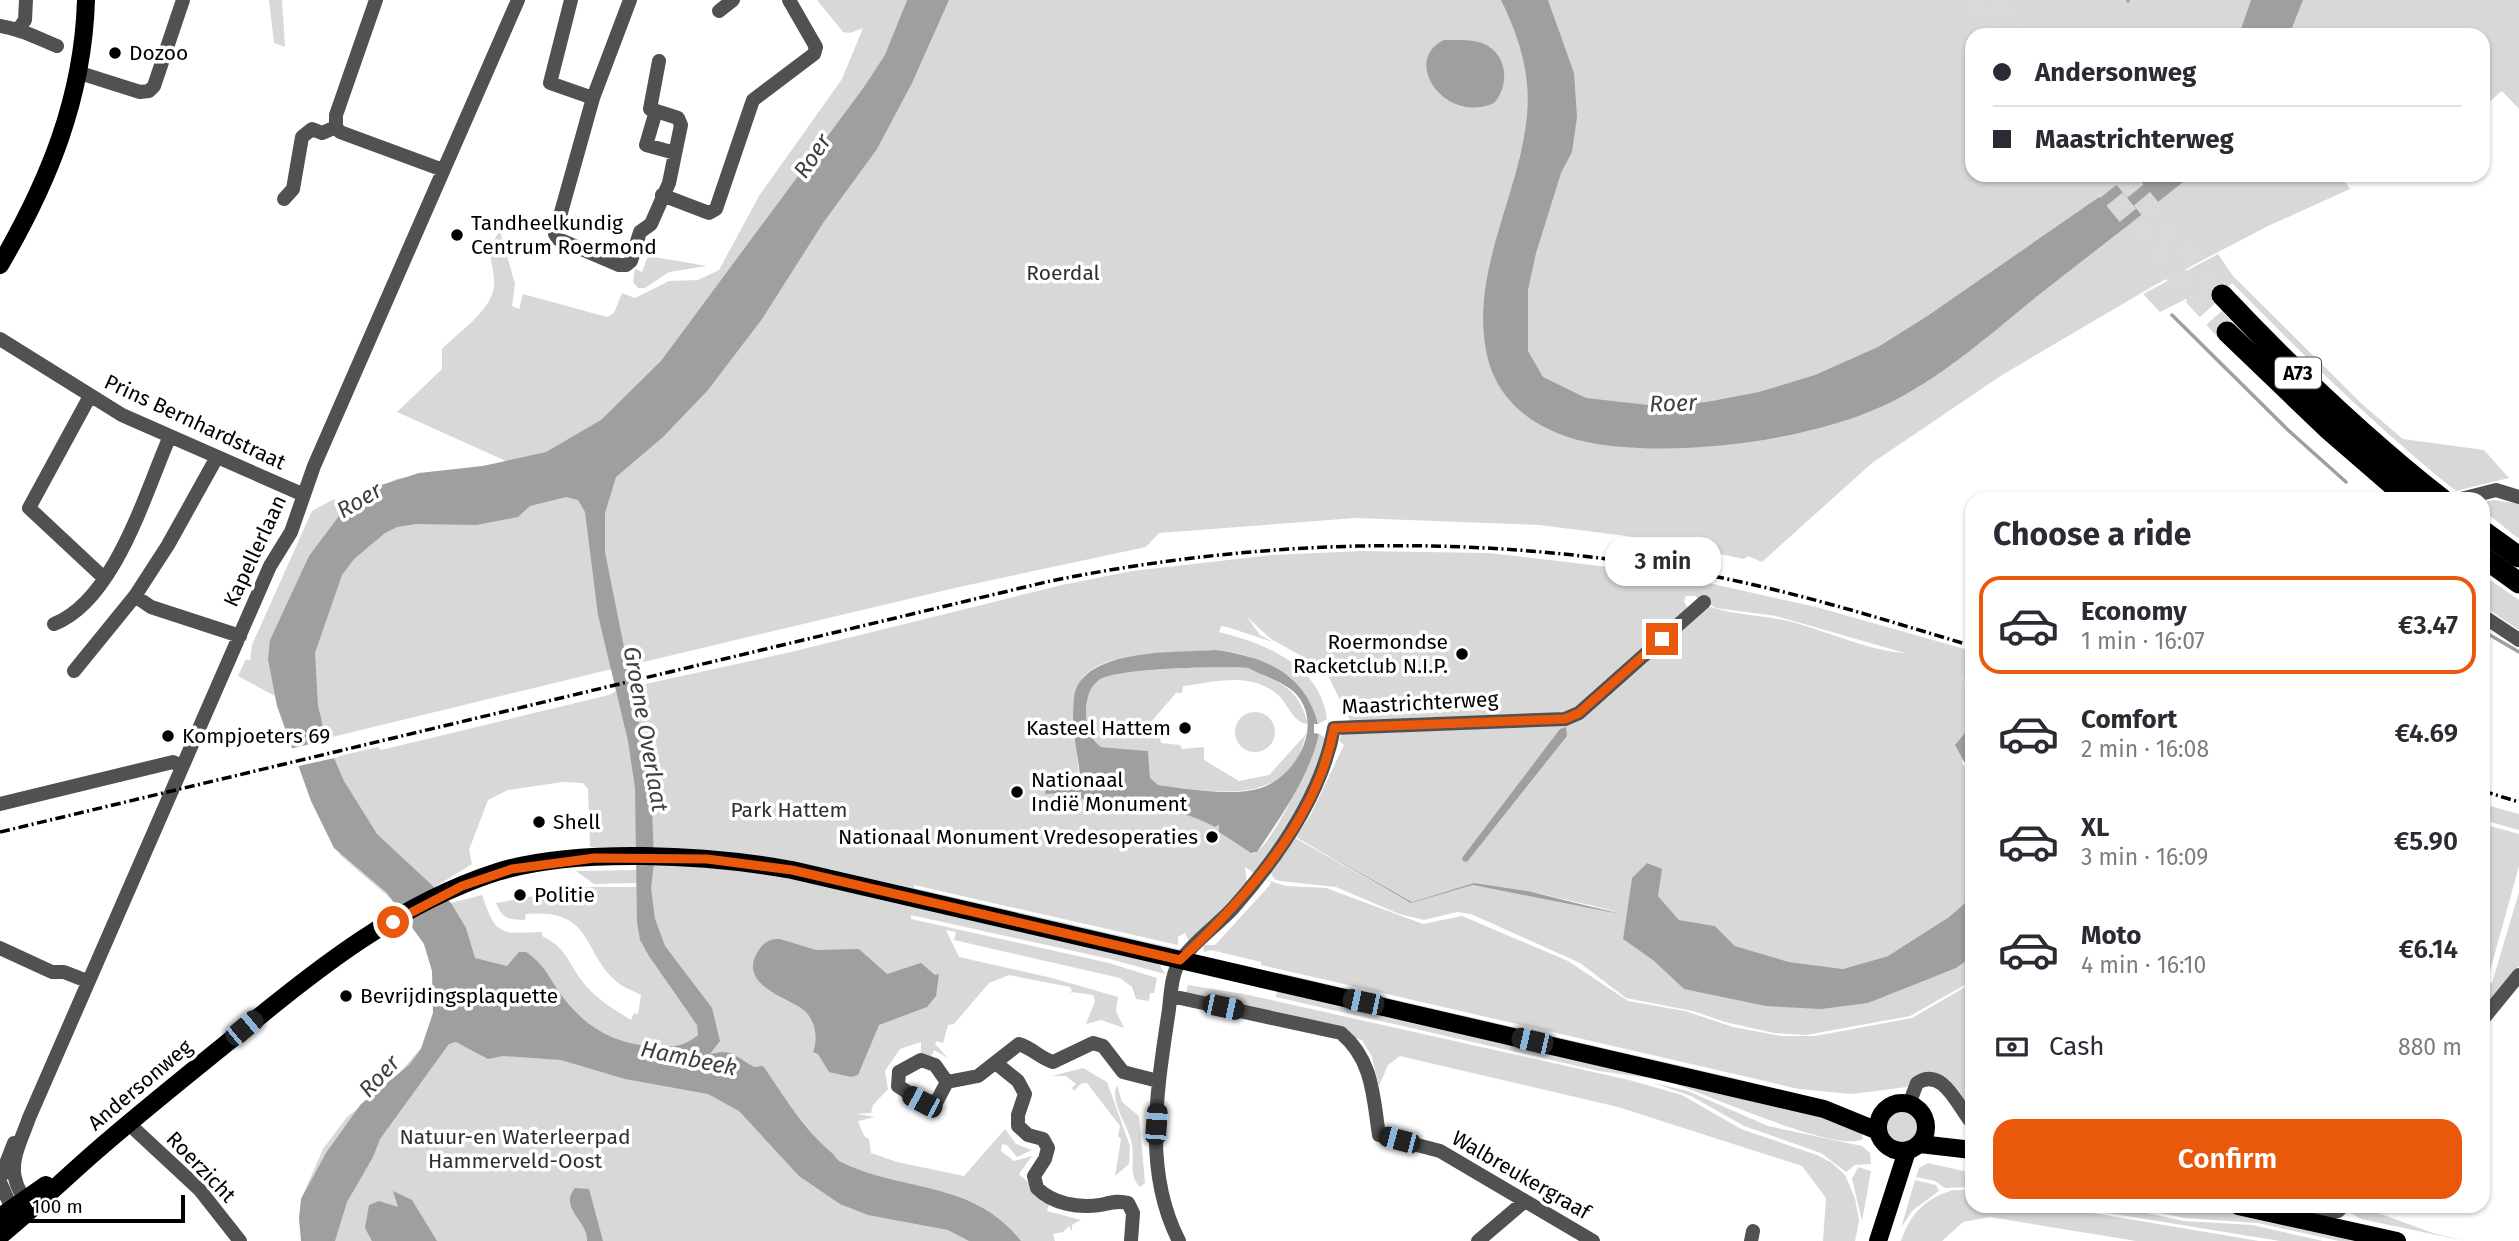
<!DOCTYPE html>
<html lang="en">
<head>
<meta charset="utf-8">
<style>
	:root { --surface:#fff; --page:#f7f7f7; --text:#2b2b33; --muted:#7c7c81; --line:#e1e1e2; --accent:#ea580c }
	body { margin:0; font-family:"Fira Sans",sans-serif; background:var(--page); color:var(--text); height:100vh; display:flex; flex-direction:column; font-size:26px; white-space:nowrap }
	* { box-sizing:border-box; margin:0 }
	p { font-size:23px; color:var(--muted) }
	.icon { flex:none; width:38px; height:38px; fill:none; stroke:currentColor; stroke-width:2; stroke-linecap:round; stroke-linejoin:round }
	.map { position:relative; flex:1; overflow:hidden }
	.details { position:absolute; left:1965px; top:492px; width:525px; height:721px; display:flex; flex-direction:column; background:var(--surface); border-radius:21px; box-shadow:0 2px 5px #0004 }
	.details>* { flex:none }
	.banner { position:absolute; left:1965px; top:28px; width:525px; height:154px; border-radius:21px; box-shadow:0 2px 5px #0004; display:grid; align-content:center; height:154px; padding:0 28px; background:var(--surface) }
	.scale { position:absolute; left:21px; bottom:18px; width:164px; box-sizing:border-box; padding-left:7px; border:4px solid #000; border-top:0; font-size:19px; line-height:24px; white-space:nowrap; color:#000; -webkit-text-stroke:5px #fff; paint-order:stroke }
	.end { position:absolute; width:32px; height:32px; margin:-16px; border:9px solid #ea580c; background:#fff; box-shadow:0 0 0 4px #fff }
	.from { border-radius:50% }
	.bubble { position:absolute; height:49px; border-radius:21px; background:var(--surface); box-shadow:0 2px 5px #0004; font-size:23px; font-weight:600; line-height:49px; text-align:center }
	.car { position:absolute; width:21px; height:42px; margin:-21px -10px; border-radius:9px; box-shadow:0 0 5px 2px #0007; background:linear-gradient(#222 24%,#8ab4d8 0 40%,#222 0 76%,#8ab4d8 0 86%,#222 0) }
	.banner b { display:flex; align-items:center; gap:24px; height:66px; font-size:26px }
	.banner b+b { border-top:2px solid var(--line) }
	.banner i { width:18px; height:18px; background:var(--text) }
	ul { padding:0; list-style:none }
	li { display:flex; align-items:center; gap:21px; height:98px; margin:0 14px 10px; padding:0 14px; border:4px solid transparent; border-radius:21px }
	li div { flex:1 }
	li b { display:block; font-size:26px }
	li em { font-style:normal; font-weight:600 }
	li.active { border-color:var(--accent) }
	li>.icon { width:63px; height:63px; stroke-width:1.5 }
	h2 { padding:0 28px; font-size:32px; line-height:84px }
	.pay { display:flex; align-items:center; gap:18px; height:77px; padding:0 28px; font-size:26px }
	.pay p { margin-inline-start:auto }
	.cta { display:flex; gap:14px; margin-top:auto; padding:14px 28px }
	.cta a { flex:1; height:80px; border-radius:21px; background:var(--accent); color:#fff; font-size:28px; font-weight:600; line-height:80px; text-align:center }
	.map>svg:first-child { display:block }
	.green { fill:#d8d8d8; fill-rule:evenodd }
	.water { fill:#9f9f9f; fill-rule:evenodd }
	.pier { fill:#fff }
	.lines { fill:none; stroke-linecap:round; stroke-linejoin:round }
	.stream { stroke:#9f9f9f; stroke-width:3.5 }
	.highway-tunnel { stroke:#d9d9d9; stroke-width:21; stroke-dasharray:21 10; stroke-linecap:butt }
	.minor { stroke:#515151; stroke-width:14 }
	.major { stroke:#000; stroke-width:18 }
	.highway { stroke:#000; stroke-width:21 }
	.rail { stroke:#000; stroke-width:3.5; stroke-dasharray:10 3.5 2 3.5; stroke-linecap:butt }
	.route { stroke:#ea580c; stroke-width:9 }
	.poi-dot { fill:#000; stroke:#fff; stroke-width:2.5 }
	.labels { text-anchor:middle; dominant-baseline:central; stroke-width:7; stroke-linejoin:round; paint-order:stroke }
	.shield { fill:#fff; stroke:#4c4c4c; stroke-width:2 }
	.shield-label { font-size:19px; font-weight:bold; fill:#000 }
	.poi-label { font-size:21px; fill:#000; stroke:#fff; text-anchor:start }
	.park-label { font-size:21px; fill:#2f2f2f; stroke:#fff }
	.street-label { font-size:21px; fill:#000; stroke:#fff }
	.water-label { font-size:23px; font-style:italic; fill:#404040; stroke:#fff }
</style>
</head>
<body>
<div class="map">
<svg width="2519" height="1241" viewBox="0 0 2519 1241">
	<rect width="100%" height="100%" fill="#fff"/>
	<!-- green -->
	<path class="green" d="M269 0H282L285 47 274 43Z
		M817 0H907L902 11 909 0H2519V109L2502 91 2483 107V35H1972V175H2360L2344 181 2350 189 2268 226 2155 285 2002 375 1872 463 1762 562 1748 556 1744 559 1642 538 1539 525 1356 518 1159 533 1146 547 959 587 631 665 636 686 791 652 1062 585 1132 571 1273 555 1362 551 1489 553 1668 574 1816 607 1972 651V682L1957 678 1972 683V728H1968L1962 763 1972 776V897L1949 917 1888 956 1843 969 1789 962 1735 946 1715 926 1679 920 1658 896 1647 863 1632 879 1623 939 1654 961 1684 989 1956 968 1972 957V981L1910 1016 1806 1035 1774 1033 1725 1022 1693 1011 1626 998 1580 963 1471 914 1457 912 1424 920 1399 914 1336 887 1280 881 1274 879 1269 868 1273 871 1295 838 1411 903 1473 885 1620 912 1528 891 1474 883 1412 902 1296 837 1311 814 1344 745 1339 741 1342 733 1568 719 1707 606C1733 615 1764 615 1792 622 1826 631 1873 652 1905 653L1776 616 1716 608 1695 596H1686L1684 601 1688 609 1579 707 1567 712 1351 723 1325 669 1271 639 1247 617 1260 635 1273 642 1227 627 1221 626 1219 632C1265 643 1321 666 1327 719L1318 724C1312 703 1304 695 1288 681 1244 642 1212 650 1157 655 1129 657 1102 657 1082 678L1073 707 1081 799C1129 802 1172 804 1215 827L1220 825V832L1253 854C1274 844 1313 758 1319 734L1326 738C1324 778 1278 840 1254 873L1245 867 1247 884 1190 943 1185 933 1178 937V945L914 885V888L1182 950 1116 952 1159 964 1165 974 1110 959 911 915V919L1109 963 1157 978 1154 993H1150L1149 1001 1136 999 1132 987 1120 978 954 940 956 932 946 930 959 957 1052 978 1118 997 1116 1011 1124 1028 1101 1020 1086 1024 1095 1001 1093 995 1072 992 1064 997 1072 991 1070 987 1009 975 989 983 954 1024 948 1025 943 1043 937 1041 935 1044 948 1058 934 1050 930 1059 921 1056V1042L900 1049 885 1071 888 1089 873 1105 871 1113 856 1114 875 1117 858 1121 864 1136 869 1139 871 1153 897 1162 964 1176 1005 1129 1016 1144 1032 1150 1017 1157 1007 1145 1002 1144 1001 1151 1014 1161 1032 1156 1019 1174 1050 1202 1047 1211 1081 1220 1072 1225V1231L1069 1226 1063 1232 1053 1234 1055 1241H301V1199L323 1149 347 1117 394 1079 421 1048 433 1013 432 970 424 944 410 922 391 899 340 855 275 696 238 676 246 659 250 661 252 645 312 511 334 499 341 508 351 498 355 501 396 479 508 462 397 412 442 369V349C459 331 491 312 494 286 495 273 490 260 489 247L500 231 515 284 512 306 519 309 523 294 607 317 614 313 622 293 635 298 669 281 698 280 719 270 759 196 842 79 863 28 850 33 843 32ZM612 669 616 691 609 695 381 750 378 747 335 757 318 719H321L328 738ZM1567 736 1467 862 1462 858ZM563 782 583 783 588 789 590 847H636L637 870 576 871 594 884 637 883 636 887H582L496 903C503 919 508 920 525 920L526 914C597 908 580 955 621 985 627 989 634 991 641 995L638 1014 634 1013 631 1020C615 1010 599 1001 586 986 568 965 569 949 542 936V932C500 934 496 936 482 895L451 903 435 887 472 864 469 850 488 800 508 790Z
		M2218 254 2233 276 2363 405 2403 439 2484 450 2509 478 2456 491C2376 427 2304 356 2232 283L2200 312 2186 299 2160 312 2143 294Z
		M648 256 707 266 669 272 645 288H638L633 282 635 269 642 272Z
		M2494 500 2519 504V539L2483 510V502Z
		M2483 575 2519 600V630L2483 606Z
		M1248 668C1281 684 1298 686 1308 724 1293 723 1289 705 1278 695 1251 671 1215 682 1183 686L1182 693H1176L1151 722 1159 731 1161 743 1180 745 1182 749 1204 747V760L1239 781 1269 775 1306 734C1303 744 1300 757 1294 765 1262 804 1202 790 1158 785L1150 780 1148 751 1101 747C1091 740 1087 727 1086 714 1086 702 1088 688 1099 680 1116 668 1223 666 1248 668Z
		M1235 732a20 20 0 1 1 40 0a20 20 0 1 1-40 0Z
		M2483 804 2519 814V830L2483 820Z
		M2483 824 2519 834V866L2487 982 2492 983 2519 892V966L2483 1011Z
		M1261 878 1286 886 1326 888 1423 924 1462 916 1568 961 1628 1001 1685 1011 1733 1027 1782 1036H1815L1912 1018 1972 983V1112C1959 1092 1944 1064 1916 1075L1907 1087 1851 1094 1799 1089 1261 965V962L1211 950 1204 952 1203 945H1215L1270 885 1271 882Z
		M1280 973 1738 1079 1777 1089 1280 977Z
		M1188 985 1244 994 1629 1080 1682 1095 1741 1129 1817 1155 1832 1163 1845 1175 1855 1198 1859 1221 1855 1241H1823L1826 1198 1802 1166 1618 1107 1400 1056 1388 1065 1379 1086 1372 1057 1362 1040 1186 993Z
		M1277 989 1630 1071 1649 1078 1599 1071 1276 997Z
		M1083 1068 1107 1082 1130 1146 1129 1164 1115 1176 1121 1139 1118 1136 1120 1126 1087 1083H1082L1074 1091 1072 1088 1076 1084 1066 1076H1052Z
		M1666 1081 1818 1115 1862 1133 1863 1139C1836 1154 1701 1091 1666 1081Z
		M1653 1083 1688 1091 1768 1126 1862 1146 1870 1153 1871 1164 1855 1165 1846 1172 1821 1153 1744 1126 1691 1096Z
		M1117 1085 1122 1102 1139 1116 1145 1183 1140 1187C1128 1176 1135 1159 1132 1144 1129 1127 1109 1101 1117 1085Z
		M1887 1127a16 16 0 1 1 32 0a16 16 0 1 1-32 0Z
		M1928 1163 1972 1173V1187L1945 1188 1935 1181 1916 1177 1919 1168Z
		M1858 1167 1871 1171 1862 1221 1852 1179Z
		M1915 1180 1936 1185 1939 1191 1912 1211 1901 1228Z
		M1954 1190H1972V1206L2069 1209 2259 1241H2136L1990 1217 1963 1222 1942 1241H1901C1910 1214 1926 1197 1954 1190Z
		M2065 1206H2113L2184 1221 2252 1225 2323 1241H2280Z
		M2129 1206H2214L2367 1241H2339L2258 1223 2184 1218Z
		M2359 1206 2433 1233 2465 1241 2361 1219 2351 1213V1206Z"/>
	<!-- water -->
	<path class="water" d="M907 0H949L912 83 877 149 823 223 762 319 708 390 663 437 616 477 605 513V552L651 782 654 863 651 888 655 919 665 946 712 1008 720 1041 710 1054C734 1049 734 1056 754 1067L763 1066C785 1097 802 1128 832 1153 835 1155 836 1159 839 1161 902 1193 972 1179 1021 1241H969L948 1230 868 1215 840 1204 799 1176 739 1111 708 1094 625 1079 561 1060 503 1056 488 1059 456 1042 449 1044 380 1139 373 1157 347 1202 335 1241H301L299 1218 301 1199 326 1153 361 1104 409 1065 421 1049 433 1013 432 971 424 944 387 893 334 848 311 801 277 706 268 659 270 640 309 556 342 512 375 487 419 473 483 466 546 452 601 420 661 361 864 87 885 55ZM566 497 578 500 585 512 598 615 628 741 635 788 637 922 640 940 649 956 697 1025 698 1035C683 1048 670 1047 652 1046 610 1044 580 1023 557 989 547 973 542 963 526 952H519L507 966 475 958 466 928 451 903 377 834 344 781 327 742 318 706 315 653 342 575 354 559 385 533 397 527 416 524 476 525 518 517 530 506Z
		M1501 0H1548L1574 73 1577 117 1572 152 1561 173 1536 253 1528 290V351L1543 377 1586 398 1657 406 1707 402 1759 392 1815 375 1878 347 1926 317 2131 175H2192C2141 216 2088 256 2036 297 1988 336 1941 378 1885 405 1808 441 1680 457 1597 444 1544 435 1496 407 1486 350 1471 269 1520 194 1527 115 1531 75 1519 36 1501 0Z
		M2251 0H2303L2289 35H2239Z
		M1444 40C1456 40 1471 39 1482 43 1508 53 1510 85 1494 103 1444 125 1401 60 1444 40Z
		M1215 650C1263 656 1305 673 1318 724H1314V733L1319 734C1309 777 1282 815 1257 852L1251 853 1219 832V825L1215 827C1171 804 1130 802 1081 799V792L1045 794 1046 790 1081 789C1080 760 1070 728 1074 699 1079 647 1177 653 1215 650ZM1248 668C1263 676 1285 682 1296 694 1324 725 1297 776 1261 788 1230 797 1190 789 1158 785L1150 778 1148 751 1101 747C1091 740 1087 727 1086 714 1086 702 1088 688 1099 680 1116 668 1223 666 1248 668Z
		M1566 727 1567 736 1467 862 1463 861 1462 858 1560 729Z
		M1969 728H1972V776L1955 745Z
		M1296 837 1412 902 1474 883 1528 891 1620 914 1473 885 1411 903Z
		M1647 863 1662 869 1658 896 1679 920 1715 926 1735 946 1789 962 1843 969 1888 956 1949 917 1972 897V957L1956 968 1868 1003 1821 1009 1766 1006 1684 989 1654 961 1623 939 1632 878Z
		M780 939 816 950 859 949 887 974 921 963 935 975 939 974 936 996 927 1007 879 1025 858 1075 851 1077 829 1072 818 1054 813 1052C818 1040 816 1023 806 1012 793 998 731 986 761 947 766 941 771 939 780 939Z
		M575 1188 589 1189 603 1241H587C589 1222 558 1208 575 1188Z
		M393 1191 412 1200 437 1241H372L365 1228 369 1205 379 1201 398 1207Z"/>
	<!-- pier -->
	<path class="pier" d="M332 739 339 757 294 767 289 749Z"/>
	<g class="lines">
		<!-- stream -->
		<path class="stream" d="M2128 1V0
			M2172 315 2288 430 2346 482
			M2362 498V499
			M2483 631 2519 652"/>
		<!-- highway-tunnel -->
		<path class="highway-tunnel" d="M1972 0 1994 35
			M1996 0 2019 35
			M2095 175 2182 282 2227 332
			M2122 175 2222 295"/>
		<!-- minor -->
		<path class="minor" d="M571 0 550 83 593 98
			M630 0 593 98 555 234 558 239 619 265H626L631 261 640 232 651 224 669 183 681 125 678 118 650 109 659 61
			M719 11 733 0
			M0 26C23 30 35 37 57 46
			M20 27 25 20 26 0
			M80 73 140 92 149 91 154 86 183 0
			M656 111 646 145 675 153
			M336 127V115L376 0
			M336 127 340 132 443 170
			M662 195 709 213 716 209 753 100 814 54 816 47 789 0
			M284 199 293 189 302 137 312 129 322 133 336 127
			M0 339 122 415 304 495
			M90 396 29 508 104 578
			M2461 499 2496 490 2519 497
			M135 596 151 607 240 636
			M2483 616 2519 640
			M54 624C115 600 145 493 170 436
			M74 671 135 596 168 545 217 457
			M0 804 173 762 181 766
			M0 948 52 972H64L87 981
			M1171 996 1341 1033C1373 1060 1373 1096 1379 1135L1440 1151 1593 1241
			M2483 1019 2519 975
			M921 1060 935 1065 947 1082 937 1101 923 1102 898 1086 899 1072Z
			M997 1064 1018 1081 1025 1094 1018 1115V1126L1028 1135 1043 1139 1048 1148 1045 1159 1034 1176 1037 1188C1053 1204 1078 1208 1100 1205 1110 1203 1118 1200 1128 1203L1133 1213 1131 1241
			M947 1082 978 1076 1019 1044C1032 1048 1040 1058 1053 1062L1093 1043 1103 1046 1123 1072 1158 1081
			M1909 1104 1917 1083C1943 1066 1958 1107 1972 1123
			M129 1124 199 1189 240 1241
			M0 1179 14 1143
			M0 1182 12 1209 26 1214C26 1194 18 1194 15 1178 10 1159 23 1136 29 1118L270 566 291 532 314 466 518 0
			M2302 1206 2330 1212 2338 1211 2343 1206
			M1179 1241C1143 1171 1157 1091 1168 1016 1171 999 1170 974 1181 960 1195 940 1218 925 1234 907 1278 857 1322 794 1334 728L1565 719 1579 713 1704 602
			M1478 1241 1525 1201
			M1751 1241 1753 1231"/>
		<!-- major -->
		<path class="major" d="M0 265C49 181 83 98 86 0
			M1878 1127a24 24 0 1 1 48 0a24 24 0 1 1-48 0Z
			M1920 1144 1972 1150
			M2238 1206 2397 1241
			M0 1217 46 1185
			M0 1236C33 1209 63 1180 95 1152 142 1111 190 1073 238 1034 315 970 400 903 497 872 578 847 709 855 792 870L1824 1109 1878 1131
			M1878 1241 1907 1151"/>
		<!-- highway -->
		<path class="highway" d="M2222 295C2291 368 2363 437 2442 499
			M2227 332 2327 428 2409 499
			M2483 531 2519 557
			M2483 557 2519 583"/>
		<!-- rail -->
		<path class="rail" d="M2483 791 2519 802
			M0 832 1046 582C1259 538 1476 533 1691 572 1787 589 1879 618 1972 646"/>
	</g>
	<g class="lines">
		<!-- route -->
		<path class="route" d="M393 922 462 886 512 869 595 858 707 859 792 870 1180 960C1245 899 1318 819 1334 728L1565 719 1579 713 1662 639"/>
	</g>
	<!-- markers -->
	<g class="poi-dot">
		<circle cx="115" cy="53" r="7"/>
		<circle cx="457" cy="235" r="7"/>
		<circle cx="1462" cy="654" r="7"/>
		<circle cx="1185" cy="728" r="7"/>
		<circle cx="168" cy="736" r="7"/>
		<circle cx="1017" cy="792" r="7"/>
		<circle cx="539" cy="822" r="7"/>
		<circle cx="1212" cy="837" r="7"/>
		<circle cx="520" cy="895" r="7"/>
		<circle cx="346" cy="996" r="7"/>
	</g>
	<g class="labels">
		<!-- shield labels -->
		<rect class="shield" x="2275" y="357.5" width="46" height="31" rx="5"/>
		<g class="shield-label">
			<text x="2298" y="373">A73</text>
		</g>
		<!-- poi labels -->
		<g class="poi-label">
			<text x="129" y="53">Dozoo</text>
			<text x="471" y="223">Tandheelkundig<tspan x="471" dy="24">Centrum Roermond</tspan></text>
			<text x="1448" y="642" text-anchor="end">Roermondse<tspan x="1448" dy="24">Racketclub N.I.P.</tspan></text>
			<text x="1171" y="728" text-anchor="end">Kasteel Hattem</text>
			<text x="182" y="736">Kompjoeters 69</text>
			<text x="1031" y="780">Nationaal<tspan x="1031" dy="24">Indië Monument</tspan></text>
			<text x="553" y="822">Shell</text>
			<text x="1198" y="837" text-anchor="end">Nationaal Monument Vredesoperaties</text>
			<text x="534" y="895">Politie</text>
			<text x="360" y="996">Bevrijdingsplaquette</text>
		</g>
		<!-- park labels -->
		<g class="park-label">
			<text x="1063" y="273">Roerdal</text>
			<text x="789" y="810">Park Hattem</text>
			<text x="515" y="1137">Natuur-en Waterleerpad<tspan x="515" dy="24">Hammerveld-Oost</tspan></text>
		</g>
		<!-- street labels -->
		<g class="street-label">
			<text transform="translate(195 422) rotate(25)">Prins Bernhardstraat</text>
			<text transform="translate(255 551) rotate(-65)">Kapellerlaan</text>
			<text transform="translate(1420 703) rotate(-3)">Maastrichterweg</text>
			<text transform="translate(140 1085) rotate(-40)">Andersonweg</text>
			<text transform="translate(201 1167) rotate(46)">Roerzicht</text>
			<text transform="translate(1521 1175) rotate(30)">Walbreukergraaf</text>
		</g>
		<!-- water labels -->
		<g class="water-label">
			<text transform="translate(812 156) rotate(-56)">Roer</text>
			<text transform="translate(1673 403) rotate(-2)">Roer</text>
			<text transform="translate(359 500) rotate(-31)">Roer</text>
			<text transform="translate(646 729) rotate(80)">Groene Overlaat</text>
			<text transform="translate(689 1058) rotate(12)">Hambeek</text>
			<text transform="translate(379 1076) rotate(-47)">Roer</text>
		</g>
	</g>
</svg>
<div class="scale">100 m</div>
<i class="end from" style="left:393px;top:922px"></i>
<i class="end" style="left:1662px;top:639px"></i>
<div class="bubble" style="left:1605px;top:537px;width:116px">3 min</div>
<i class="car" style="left:1363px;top:1002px;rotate:282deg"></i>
<i class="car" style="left:1223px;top:1007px;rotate:102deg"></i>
<i class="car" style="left:244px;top:1028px;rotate:50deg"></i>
<i class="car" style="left:1532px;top:1041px;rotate:283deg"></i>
<i class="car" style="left:922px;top:1102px;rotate:298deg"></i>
<i class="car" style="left:1156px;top:1124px;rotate:4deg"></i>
<i class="car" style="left:1399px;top:1140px;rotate:285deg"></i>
<div class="banner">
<b><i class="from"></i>Andersonweg</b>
<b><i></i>Maastrichterweg</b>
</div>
<section class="details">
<h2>Choose a ride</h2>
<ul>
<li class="active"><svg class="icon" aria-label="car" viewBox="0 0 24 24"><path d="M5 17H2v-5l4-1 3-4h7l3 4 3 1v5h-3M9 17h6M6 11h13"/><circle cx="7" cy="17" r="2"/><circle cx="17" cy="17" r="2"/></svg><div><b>Economy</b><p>1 min · 16:07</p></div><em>€3.47</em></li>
<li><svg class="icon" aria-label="car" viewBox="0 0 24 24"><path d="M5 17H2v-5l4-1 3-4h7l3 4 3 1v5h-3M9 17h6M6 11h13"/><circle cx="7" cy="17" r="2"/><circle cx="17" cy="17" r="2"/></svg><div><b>Comfort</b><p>2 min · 16:08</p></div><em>€4.69</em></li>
<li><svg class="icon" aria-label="car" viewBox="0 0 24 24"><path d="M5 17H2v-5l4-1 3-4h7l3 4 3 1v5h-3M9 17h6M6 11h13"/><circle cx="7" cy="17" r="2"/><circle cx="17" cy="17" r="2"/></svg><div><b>XL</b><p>3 min · 16:09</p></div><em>€5.90</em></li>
<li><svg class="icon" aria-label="car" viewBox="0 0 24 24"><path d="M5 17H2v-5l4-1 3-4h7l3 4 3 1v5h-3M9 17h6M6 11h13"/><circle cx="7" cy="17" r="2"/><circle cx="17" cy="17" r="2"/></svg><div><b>Moto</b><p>4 min · 16:10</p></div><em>€6.14</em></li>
</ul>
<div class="pay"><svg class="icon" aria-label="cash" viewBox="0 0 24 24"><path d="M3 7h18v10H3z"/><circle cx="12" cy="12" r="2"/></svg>Cash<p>880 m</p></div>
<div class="cta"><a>Confirm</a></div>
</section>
</div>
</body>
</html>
